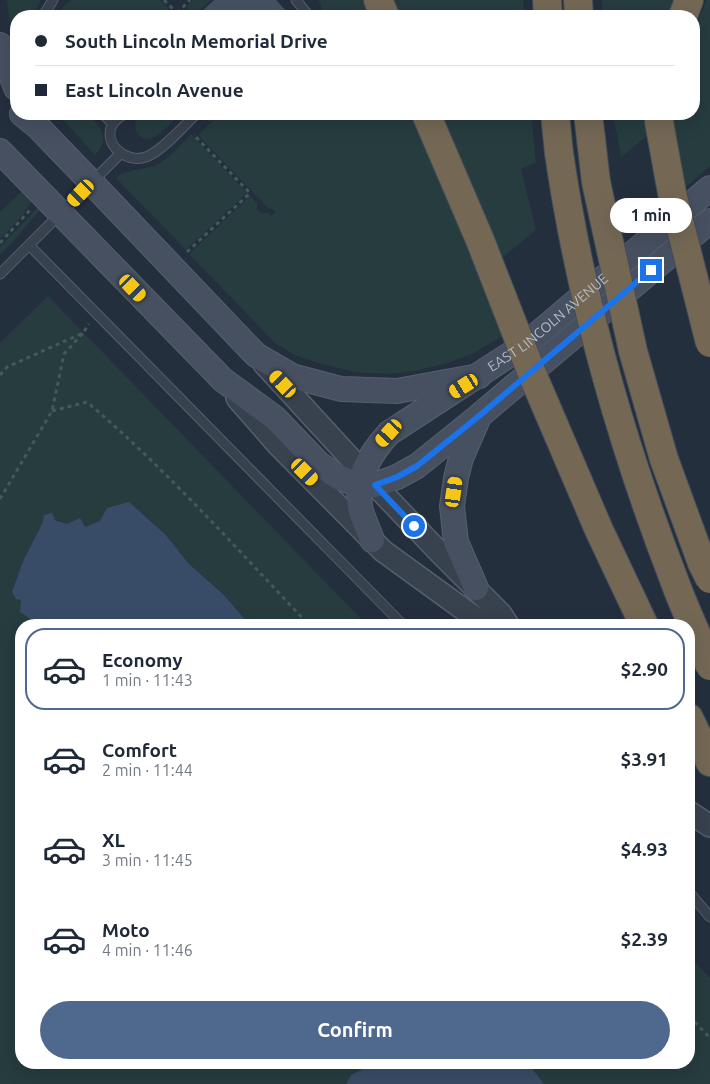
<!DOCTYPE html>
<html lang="en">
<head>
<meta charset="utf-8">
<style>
	:root { --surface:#fff; --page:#f2f2f3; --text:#1f2937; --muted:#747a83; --line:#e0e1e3; --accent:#4f688e }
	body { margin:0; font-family:Ubuntu,sans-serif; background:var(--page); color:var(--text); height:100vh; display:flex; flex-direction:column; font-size:19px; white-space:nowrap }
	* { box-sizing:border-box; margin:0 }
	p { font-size:16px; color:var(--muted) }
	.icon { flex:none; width:28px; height:28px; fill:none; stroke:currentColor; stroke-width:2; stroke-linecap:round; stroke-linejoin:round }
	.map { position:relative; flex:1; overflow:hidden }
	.sheet { position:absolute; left:15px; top:619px; width:680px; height:450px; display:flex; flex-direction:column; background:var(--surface); border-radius:20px; box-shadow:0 5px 20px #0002 }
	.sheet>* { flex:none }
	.top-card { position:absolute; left:10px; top:10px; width:690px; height:110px; border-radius:20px; box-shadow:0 5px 20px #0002; display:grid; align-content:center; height:110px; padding:0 25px; background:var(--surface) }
	.end { position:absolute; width:22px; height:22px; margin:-11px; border:6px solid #1a73e8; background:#fff; box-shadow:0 0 0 2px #fff }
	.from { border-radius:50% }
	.bubble { position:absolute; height:35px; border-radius:18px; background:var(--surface); box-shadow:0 5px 20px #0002; font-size:16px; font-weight:700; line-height:35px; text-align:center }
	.car { position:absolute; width:15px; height:30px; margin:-15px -8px; border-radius:6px; box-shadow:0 0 4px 1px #0007; background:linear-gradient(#f5c518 24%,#345 0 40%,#f5c518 0 76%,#345 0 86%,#f5c518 0) }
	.top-card b { display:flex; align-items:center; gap:18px; height:48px; font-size:19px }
	.top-card b+b { border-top:1px solid var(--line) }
	.top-card i { width:12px; height:12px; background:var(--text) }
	ul { padding:9px 0 0; list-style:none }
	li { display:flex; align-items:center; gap:15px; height:82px; margin:0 10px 8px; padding:0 15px; border:2px solid transparent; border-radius:20px }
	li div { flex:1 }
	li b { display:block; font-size:19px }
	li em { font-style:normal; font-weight:700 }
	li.selected { border-color:var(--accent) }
	li>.icon { width:45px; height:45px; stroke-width:1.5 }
	.cta { display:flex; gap:10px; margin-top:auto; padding:10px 25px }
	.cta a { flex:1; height:58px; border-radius:30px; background:var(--accent); color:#fff; font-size:20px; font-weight:700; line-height:58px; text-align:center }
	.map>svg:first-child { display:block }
	.green { fill:#263c3f }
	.water { fill:#394c67 }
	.building { fill:#455162 }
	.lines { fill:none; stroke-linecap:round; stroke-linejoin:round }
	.service-casing { stroke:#565f6c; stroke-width:11 }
	.tertiary-casing { stroke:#565f6c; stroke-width:24 }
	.secondary-casing { stroke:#565f6c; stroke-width:26 }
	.motorway-casing { stroke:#434c59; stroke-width:30 }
	.path { stroke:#44595c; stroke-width:3; stroke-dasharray:4 4; stroke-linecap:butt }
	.service { stroke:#38414e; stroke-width:9 }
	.tertiary { stroke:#38414e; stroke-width:21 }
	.secondary { stroke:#465061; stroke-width:24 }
	.motorway { stroke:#746855; stroke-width:28 }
	.motorway-bridge-casing { stroke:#434c59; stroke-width:30; stroke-linecap:butt }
	.motorway-bridge { stroke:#746855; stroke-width:28 }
	.route { stroke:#1a73e8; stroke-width:6 }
	.labels { text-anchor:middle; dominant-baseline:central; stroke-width:4; stroke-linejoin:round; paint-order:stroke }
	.street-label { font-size:14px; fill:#b4bcc9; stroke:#1d2633 }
</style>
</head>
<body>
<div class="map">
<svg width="710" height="1084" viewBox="0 0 710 1084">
	<rect width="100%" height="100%" fill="#242f3e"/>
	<!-- green -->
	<path class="green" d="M7 0H41L33 16H16V34L11 35Z
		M71 0H160L176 16H57L63 7Z
		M193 0H211L194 16 186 7Z
		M318 0H366L372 16H326C322 11 322 6 318 0Z
		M393 0H523L524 16H400Z
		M602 0H677L670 16H603Z
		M707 0H710V166L680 192 670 114H694V28Z
		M58 114H88C101 127 111 138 95 155Z
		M140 114H180C169 124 147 154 135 129L136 118Z
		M220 114C232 114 254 116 264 114H414L435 164 438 179 470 244 503 336 474 353 448 363 415 371 387 374 355 372 322 364 295 355 275 343 189 254 250 196 257 203V209L261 213H269L271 216 276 212 273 209H269L198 135Z
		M442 114H531L536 162 521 169 536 230 500 260Z
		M613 114H649L648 135 621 157Z
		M191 134 247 193 186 250 116 178C127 168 141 171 154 166 168 160 180 145 191 134Z
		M22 191 32 201 21 217 0 239V212Z
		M38 207 40 210 12 243 0 254V247Z
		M48 296 367 625H250L223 594 189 564 165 534 142 513 100 521 85 527 67 524 44 515 42 524 24 559 22 600 31 625H21V1062L363 1063 361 1070 351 1075 346 1084H0V343Z
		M689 956 710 978V1084H544L528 1063 689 1062Z"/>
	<!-- water -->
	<path class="water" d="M129 502 165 534 189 564 223 594 250 625H31L29 618 20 612 21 600 16 599 12 592 24 559 42 524 44 515 52 513 55 520 67 524 80 518 85 527 100 521 107 508Z
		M363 1062 528 1063 544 1084H346L351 1075 361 1070Z"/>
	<!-- building -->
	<path class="building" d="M214 0H276L291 16H203L200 13Z"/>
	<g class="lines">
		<defs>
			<path id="service" d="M296 0 309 16
				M43 16 53 0
				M103 114 113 124
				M124 114C120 117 114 121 112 125 103 144 126 164 146 157 161 152 184 126 196 114
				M29 245 403 625
				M0 274 120 154
				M689 892 710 917"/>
			<path id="tertiary" d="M264 364 375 485 440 553 501 614 508 625
				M237 398 278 445 383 551 485 625
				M689 812 710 826"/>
			<g id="secondary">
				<path d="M0 45 16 88"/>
				<path d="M22 114 38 127 91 182 256 355 292 376 341 389 397 391 479 376"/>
				<path d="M0 151 223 380 275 418 319 464 338 477 359 485H375L397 477 417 466 479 416 710 221"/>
				<path id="s1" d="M372 540C369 531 364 521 361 511 354 480 369 455 389 433L526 344 710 188"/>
				<path d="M476 588 456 542 452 506 456 478 461 458 478 419"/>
			</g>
			<path id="motorway" d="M378 0 385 16
				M547 0 548 16
				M578 0 579 16
				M683 16 689 0
				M426 114 480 240
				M555 114 559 153
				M588 114 591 139
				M533 376 599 530 644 625
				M689 718 710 762"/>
		</defs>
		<!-- service casing -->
		<use href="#service" class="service-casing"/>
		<!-- tertiary casing -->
		<use href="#tertiary" class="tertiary-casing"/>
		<!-- secondary casing -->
		<use href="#secondary" class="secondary-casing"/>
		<!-- motorway casing -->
		<use href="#motorway" class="motorway-casing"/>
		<!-- path -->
		<path class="path" d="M164 0 180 16
			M177 13 190 0
			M209 120 215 114
			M0 243 30 210
			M187 252 250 193 194 135 195 134
			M0 375 7 367 83 333 89 324
			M52 411 87 402C167 470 237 549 309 625
			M0 499 52 411 64 354 83 333
			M689 1016 710 1038"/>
		<!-- service -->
		<use href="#service" class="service"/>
		<!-- tertiary -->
		<use href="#tertiary" class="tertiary"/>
		<!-- secondary -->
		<use href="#secondary" class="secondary"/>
		<!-- motorway -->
		<use href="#motorway" class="motorway"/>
		<defs>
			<path id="motorway-bridge" d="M660 114 659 122 672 193 710 343
				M591 139 596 182 633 351 664 459 702 563 710 579
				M559 153C580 298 623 448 676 585 686 612 699 639 710 666
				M480 240 533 376"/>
		</defs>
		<!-- motorway-bridge casing -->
		<use href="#motorway-bridge" class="motorway-bridge-casing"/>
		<!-- motorway-bridge -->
		<use href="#motorway-bridge" class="motorway-bridge"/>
	</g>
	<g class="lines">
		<!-- route -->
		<path class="route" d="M414 526 375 485 397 477 417 466 479 416 651 270"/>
	</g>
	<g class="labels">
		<!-- street labels -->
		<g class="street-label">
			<text stroke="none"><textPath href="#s1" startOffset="311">EAST LINCOLN AVENUE</textPath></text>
		</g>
	</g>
</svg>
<i class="end from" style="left:414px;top:526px"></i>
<i class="end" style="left:651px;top:270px"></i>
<div class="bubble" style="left:610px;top:198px;width:82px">1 min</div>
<i class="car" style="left:81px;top:193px;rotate:224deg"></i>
<i class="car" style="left:133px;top:288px;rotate:136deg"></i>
<i class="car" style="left:283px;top:384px;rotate:317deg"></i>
<i class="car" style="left:464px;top:386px;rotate:238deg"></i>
<i class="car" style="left:389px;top:433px;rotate:222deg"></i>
<i class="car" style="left:305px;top:472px;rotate:135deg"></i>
<i class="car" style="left:454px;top:492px;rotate:8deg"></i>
<div class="top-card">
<b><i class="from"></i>South Lincoln Memorial Drive</b>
<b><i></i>East Lincoln Avenue</b>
</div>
<section class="sheet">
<ul>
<li class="selected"><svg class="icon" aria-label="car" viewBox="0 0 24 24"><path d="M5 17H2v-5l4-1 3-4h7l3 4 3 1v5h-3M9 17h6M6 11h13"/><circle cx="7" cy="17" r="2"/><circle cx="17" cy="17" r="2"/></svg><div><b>Economy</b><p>1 min · 11:43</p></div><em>$2.90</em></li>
<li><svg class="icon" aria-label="car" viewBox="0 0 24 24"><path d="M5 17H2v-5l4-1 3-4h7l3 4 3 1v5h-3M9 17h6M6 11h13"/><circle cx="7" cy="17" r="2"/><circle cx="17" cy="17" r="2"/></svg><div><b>Comfort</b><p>2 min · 11:44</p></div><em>$3.91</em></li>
<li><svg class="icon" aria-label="car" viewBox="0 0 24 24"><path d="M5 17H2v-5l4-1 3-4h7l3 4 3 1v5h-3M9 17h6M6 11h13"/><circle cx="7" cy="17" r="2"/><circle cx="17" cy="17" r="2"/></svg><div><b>XL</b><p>3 min · 11:45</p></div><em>$4.93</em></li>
<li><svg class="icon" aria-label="car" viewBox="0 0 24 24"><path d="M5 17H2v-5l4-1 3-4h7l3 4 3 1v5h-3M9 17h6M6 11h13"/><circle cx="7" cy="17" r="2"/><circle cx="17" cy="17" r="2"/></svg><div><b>Moto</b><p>4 min · 11:46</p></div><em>$2.39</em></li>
</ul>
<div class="cta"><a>Confirm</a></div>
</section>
</div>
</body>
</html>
